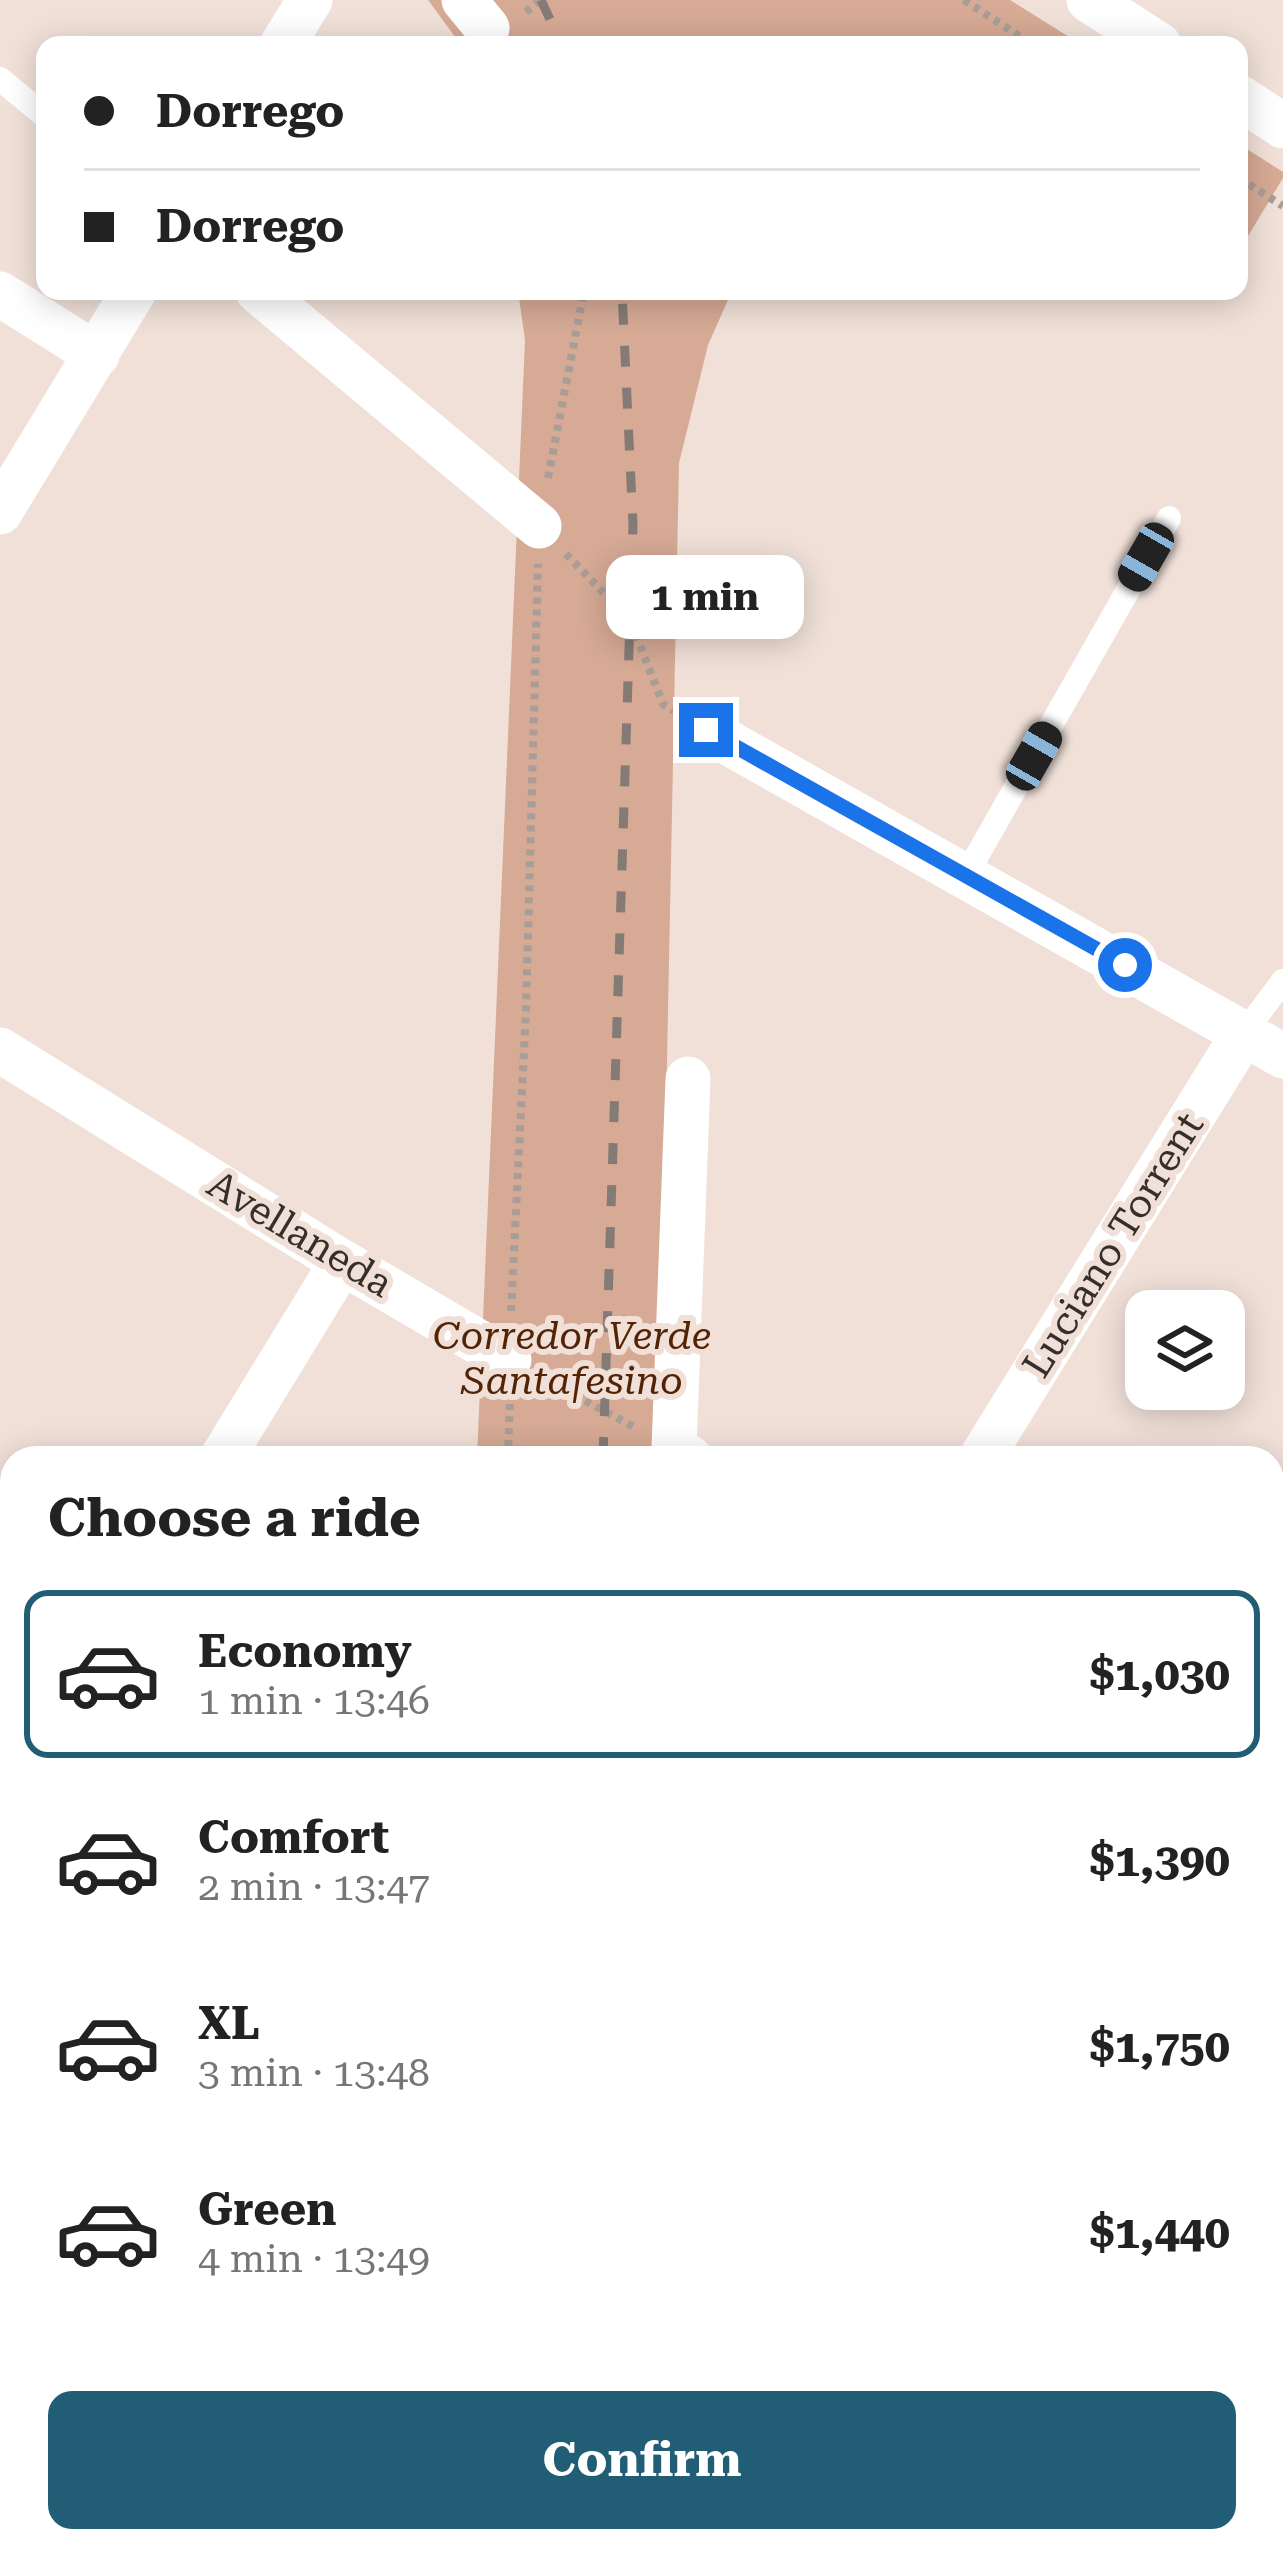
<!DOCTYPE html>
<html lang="en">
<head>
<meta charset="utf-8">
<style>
	:root { --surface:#fff; --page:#f2f2f2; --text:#222; --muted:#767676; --line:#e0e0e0; --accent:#215e75 }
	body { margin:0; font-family:"Roboto Serif",serif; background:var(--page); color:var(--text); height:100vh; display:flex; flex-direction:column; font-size:45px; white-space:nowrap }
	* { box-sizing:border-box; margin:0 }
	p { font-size:39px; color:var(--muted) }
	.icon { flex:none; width:66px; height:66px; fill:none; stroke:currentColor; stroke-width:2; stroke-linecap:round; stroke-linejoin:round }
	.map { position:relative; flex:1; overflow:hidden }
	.sheet { position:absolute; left:0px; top:1446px; width:1284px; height:1107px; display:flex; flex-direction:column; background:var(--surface); border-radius:36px 36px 0 0; box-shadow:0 6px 30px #0003 }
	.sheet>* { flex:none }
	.guide { position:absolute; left:36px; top:36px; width:1212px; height:264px; border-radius:24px; box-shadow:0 6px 30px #0003; display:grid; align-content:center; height:264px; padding:0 48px; background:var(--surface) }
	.buttons { position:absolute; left:1125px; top:1290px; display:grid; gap:24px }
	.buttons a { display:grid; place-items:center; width:120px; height:120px; border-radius:24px; background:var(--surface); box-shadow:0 6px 30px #0003; font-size:60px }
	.end { position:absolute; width:54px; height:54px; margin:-27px; border:15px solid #1a73e8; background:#fff; box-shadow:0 0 0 6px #fff }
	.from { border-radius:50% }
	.bubble { position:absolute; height:84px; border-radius:24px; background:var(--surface); box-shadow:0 6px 30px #0003; font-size:39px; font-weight:700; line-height:84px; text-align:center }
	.car { position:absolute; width:36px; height:72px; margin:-36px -18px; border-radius:15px; box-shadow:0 0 9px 3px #0007; background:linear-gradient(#222 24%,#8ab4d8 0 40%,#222 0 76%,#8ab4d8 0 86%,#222 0) }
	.guide b { display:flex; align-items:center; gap:42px; height:114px; font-size:45px }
	.guide b+b { border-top:3px solid var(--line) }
	.guide i { width:30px; height:30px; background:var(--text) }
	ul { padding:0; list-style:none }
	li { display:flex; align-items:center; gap:36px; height:168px; margin:0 24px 18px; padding:0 24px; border:6px solid transparent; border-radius:24px }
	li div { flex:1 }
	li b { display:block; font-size:45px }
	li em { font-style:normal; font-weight:700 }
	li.selected { border-color:var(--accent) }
	li>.icon { width:108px; height:108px; stroke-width:1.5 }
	h2 { padding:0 48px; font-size:54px; line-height:144px }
	.primary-button { display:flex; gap:24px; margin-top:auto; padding:24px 48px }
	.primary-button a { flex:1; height:138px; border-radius:24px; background:var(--accent); color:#fff; font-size:48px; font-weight:700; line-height:138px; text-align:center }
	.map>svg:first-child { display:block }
	.green { fill:#d6aa95 }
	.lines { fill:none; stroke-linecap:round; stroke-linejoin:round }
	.path { stroke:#a99d97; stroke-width:8; stroke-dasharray:6 6; stroke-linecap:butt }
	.service { stroke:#fff; stroke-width:24 }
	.minor { stroke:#fff; stroke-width:45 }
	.rail { stroke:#857b76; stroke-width:9; stroke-dasharray:21 21; stroke-linecap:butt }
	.route { stroke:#1a73e8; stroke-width:15 }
	.labels { text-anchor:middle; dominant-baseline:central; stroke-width:12; stroke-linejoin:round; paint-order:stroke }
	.street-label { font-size:39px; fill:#352f2c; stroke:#f0e0d8 }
	.park-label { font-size:39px; font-style:italic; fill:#532306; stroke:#f0e0d8 }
</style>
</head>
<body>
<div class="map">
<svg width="1283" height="2551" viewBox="0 0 1283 2551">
	<rect width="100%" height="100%" fill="#f0e0d8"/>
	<!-- green -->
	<path class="green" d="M428 0H1010L1082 45H461Z
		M1239 144 1283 172V178L1239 251Z
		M518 291H732L708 345 679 463 659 1458H477L525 340Z
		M444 2541H622L620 2551H444Z"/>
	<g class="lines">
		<!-- path -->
		<path class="path" d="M964 0 1033 45
			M526 12 540 0
			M1239 178 1283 206
			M548 478 584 291
			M566 554 630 620 663 704 674 711
			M511 1311 526 1010 538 564
			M543 1378 636 1428
			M508 1458 510 1398
			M481 2551V2541"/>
		<!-- service -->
		<path class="service" d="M0 79 45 116
			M966 875 1169 518
			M1244 1033 1283 981
			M0 2198 12 2205"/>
		<!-- minor -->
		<path class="minor" d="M464 0 487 28
			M1089 0 1159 45
			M282 45 310 0
			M1239 97 1283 126
			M258 291 539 526
			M0 294 97 355
			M0 512 134 291
			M706 730 1283 1056
			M0 1050 342 1262 509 1360
			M688 1079 674 1448 690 1458
			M222 1458 342 1262
			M981 1458 1244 1033
			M0 1796 12 1803 0 1824
			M1272 1799 1283 1805
			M1272 2274 1283 2256
			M1235 2541 1252 2551
			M343 2551 349 2541
			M1102 2551 1108 2541"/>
		<!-- rail -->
		<path class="rail" d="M541 0 562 45
			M603 1458 633 525 622 291
			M568 2551V2541"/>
	</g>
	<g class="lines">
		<!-- route -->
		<path class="route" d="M706 730 1125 965"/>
	</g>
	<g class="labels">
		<!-- street labels -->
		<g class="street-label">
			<text transform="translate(300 1234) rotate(31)">Avellaneda</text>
			<text transform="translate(1113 1245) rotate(-58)">Luciano Torrent</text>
		</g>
		<!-- park labels -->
		<g class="park-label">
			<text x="572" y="1336">Corredor Verde<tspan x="572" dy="45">Santafesino</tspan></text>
		</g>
	</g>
</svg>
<div class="buttons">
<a><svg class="icon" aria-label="layers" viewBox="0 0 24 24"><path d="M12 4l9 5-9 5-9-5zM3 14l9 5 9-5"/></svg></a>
</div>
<i class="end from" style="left:1125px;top:965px"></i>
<i class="end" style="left:706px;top:730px"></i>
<div class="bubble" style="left:606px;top:555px;width:198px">1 min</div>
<i class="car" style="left:1146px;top:557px;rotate:210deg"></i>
<i class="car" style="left:1034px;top:756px;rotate:30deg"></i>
<div class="guide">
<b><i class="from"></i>Dorrego</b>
<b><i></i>Dorrego</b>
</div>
<section class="sheet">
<h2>Choose a ride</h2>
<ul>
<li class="selected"><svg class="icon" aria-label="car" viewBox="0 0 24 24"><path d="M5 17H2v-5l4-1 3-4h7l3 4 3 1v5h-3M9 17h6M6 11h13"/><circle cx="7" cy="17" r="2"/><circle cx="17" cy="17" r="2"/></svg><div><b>Economy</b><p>1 min · 13:46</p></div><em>$1,030</em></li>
<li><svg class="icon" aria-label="car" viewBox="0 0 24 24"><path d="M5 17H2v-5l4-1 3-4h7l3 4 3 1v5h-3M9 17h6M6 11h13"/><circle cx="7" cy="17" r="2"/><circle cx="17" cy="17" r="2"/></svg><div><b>Comfort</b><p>2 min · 13:47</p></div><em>$1,390</em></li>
<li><svg class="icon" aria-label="car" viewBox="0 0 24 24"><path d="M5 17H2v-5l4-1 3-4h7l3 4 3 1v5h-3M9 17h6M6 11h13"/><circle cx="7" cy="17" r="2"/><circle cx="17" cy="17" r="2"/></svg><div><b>XL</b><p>3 min · 13:48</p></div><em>$1,750</em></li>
<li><svg class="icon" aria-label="car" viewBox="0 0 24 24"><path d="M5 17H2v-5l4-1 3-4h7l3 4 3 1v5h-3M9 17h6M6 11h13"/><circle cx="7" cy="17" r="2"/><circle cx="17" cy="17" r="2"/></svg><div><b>Green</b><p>4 min · 13:49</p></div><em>$1,440</em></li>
</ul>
<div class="primary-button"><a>Confirm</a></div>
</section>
</div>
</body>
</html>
